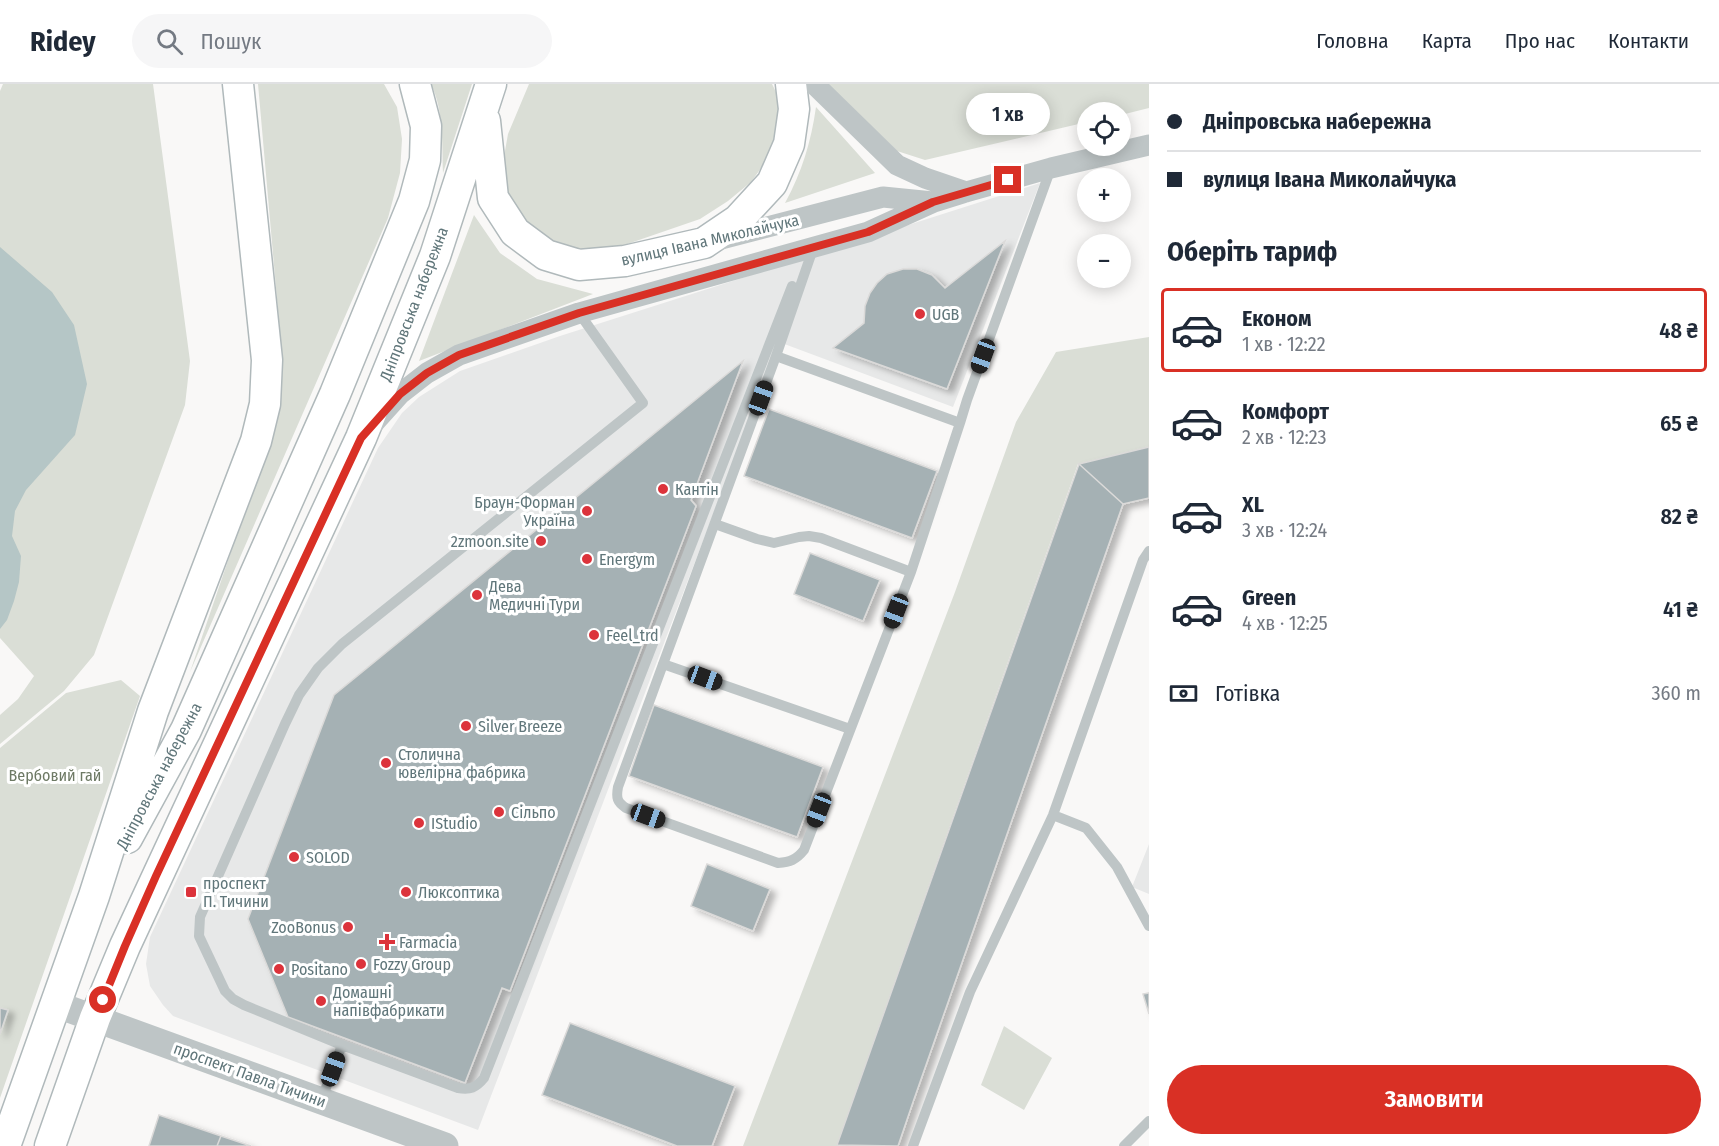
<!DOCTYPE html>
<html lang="uk">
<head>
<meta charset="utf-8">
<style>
	:root { --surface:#fff; --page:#f6f6f7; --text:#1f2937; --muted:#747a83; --line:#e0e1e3; --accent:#d93025 }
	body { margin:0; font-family:"Fira Sans Condensed",sans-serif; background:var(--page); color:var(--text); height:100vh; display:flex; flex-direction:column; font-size:22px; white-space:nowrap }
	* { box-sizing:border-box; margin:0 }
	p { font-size:20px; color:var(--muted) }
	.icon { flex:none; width:33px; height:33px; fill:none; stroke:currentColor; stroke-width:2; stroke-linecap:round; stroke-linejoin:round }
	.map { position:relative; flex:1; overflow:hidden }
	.drawer { display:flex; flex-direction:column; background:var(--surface); width:570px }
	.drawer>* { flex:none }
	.banner { display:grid; align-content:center; height:132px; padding:0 18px; background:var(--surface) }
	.fabs { position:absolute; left:1077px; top:18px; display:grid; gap:12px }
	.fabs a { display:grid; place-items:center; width:54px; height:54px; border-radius:50%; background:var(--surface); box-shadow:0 3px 15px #0003; font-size:30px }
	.end { position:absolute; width:27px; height:27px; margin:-14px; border:8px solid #d93025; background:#fff; box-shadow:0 0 0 3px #fff }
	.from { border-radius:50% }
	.bubble { position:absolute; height:42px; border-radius:21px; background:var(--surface); box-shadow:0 3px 15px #0003; font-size:20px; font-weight:600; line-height:42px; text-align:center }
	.car { position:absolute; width:18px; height:36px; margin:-18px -9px; border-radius:8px; box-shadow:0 0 4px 2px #0007; background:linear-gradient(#222 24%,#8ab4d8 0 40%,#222 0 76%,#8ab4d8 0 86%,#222 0) }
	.banner b { display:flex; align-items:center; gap:21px; height:57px; font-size:22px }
	.banner b+b { border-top:2px solid var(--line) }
	.banner i { width:15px; height:15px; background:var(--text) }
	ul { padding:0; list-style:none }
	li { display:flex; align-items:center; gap:18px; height:84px; margin:0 12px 9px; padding:0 6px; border:3px solid transparent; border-radius:6px }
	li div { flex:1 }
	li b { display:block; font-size:22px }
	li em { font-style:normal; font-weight:600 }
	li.current { border-color:var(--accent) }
	li>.icon { width:54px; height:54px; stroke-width:1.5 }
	h2 { padding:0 18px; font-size:27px; line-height:72px }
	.pay { display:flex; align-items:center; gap:15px; height:66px; padding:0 18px; font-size:22px }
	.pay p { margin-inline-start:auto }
	.cta { display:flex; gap:12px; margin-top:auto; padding:12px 18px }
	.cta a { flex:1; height:69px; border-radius:36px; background:var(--accent); color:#fff; font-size:24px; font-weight:600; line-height:69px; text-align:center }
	header { display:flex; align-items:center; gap:36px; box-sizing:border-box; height:84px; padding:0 30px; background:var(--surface); border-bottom:2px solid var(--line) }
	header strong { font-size:28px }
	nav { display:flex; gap:33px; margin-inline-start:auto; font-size:21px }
	.search { width:420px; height:54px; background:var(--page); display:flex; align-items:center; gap:15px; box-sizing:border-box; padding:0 21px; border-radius:33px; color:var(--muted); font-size:22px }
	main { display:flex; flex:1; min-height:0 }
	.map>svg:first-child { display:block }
	.built { fill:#e7e8e8 }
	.green { fill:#daded6 }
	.water { fill:#b5c6c6 }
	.building { fill:#a5b1b4; stroke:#dbdad9; stroke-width:1.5; filter:url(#shadow) }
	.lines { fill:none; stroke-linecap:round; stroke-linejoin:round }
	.secondary-casing { stroke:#b0b9bb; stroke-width:33 }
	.service { stroke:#bec5c6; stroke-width:10 }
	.minor { stroke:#bec5c6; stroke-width:21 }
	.tertiary { stroke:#bec5c6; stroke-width:27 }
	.secondary { stroke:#fff; stroke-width:30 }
	.route { stroke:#d93025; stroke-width:8 }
	.poi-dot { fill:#dc333b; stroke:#fff; stroke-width:2 }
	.labels { text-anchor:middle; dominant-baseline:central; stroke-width:6; stroke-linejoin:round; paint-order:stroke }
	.street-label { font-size:16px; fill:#60767a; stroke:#fff }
	.poi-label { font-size:16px; fill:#60767a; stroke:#fff; text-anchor:start }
	.park-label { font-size:16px; fill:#6d7964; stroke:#fff }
</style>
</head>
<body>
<header>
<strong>Ridey</strong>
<div class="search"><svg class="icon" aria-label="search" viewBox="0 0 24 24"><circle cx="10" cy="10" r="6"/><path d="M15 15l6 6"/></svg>Пошук</div>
<nav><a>Головна</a><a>Карта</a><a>Про нас</a><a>Контакти</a></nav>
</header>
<main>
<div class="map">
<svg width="1149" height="1062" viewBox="0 0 1149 1062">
	<defs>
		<filter id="shadow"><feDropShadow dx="6" dy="4" stdDeviation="3" flood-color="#0004"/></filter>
	</defs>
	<rect width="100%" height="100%" fill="#f9f8f7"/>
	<!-- built -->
	<path class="built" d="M1040 99 953 323 779 258 478 1046 173 932 163 921 150 902 146 880 150 853 378 364 402 329 419 313 460 287 560 252Z
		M1149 760V810L1132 803Z"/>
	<!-- green -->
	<path class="green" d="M3 0H153L190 277 185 321 94 571 64 607 0 660V631L18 615 34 592 0 554V7Z
		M258 0H384L397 23 402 55 400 89 388 134 190 588 277 333 282 299 280 249Z
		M431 0H472L443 89C442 60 444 27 431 0Z
		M529 0H772L779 14 776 45 769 73 751 98 728 117 700 135 607 167 564 165 538 151 514 129 503 103V78L508 50Z
		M828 0H1149V24L1121 31 1120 28H1088L1087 38 925 76 897 67Z
		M816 23 875 89 785 119C802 88 811 58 816 23Z
		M474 131 500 169 537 195 593 210 419 277Z
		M1149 253V363L1078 380 837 1061 840 1062H743L955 508 1016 338 1056 268Z
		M121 596 140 612 0 1014V664L66 609Z
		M1004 942 1052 974 1024 1026 981 1001Z"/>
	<!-- water -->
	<path class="water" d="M0 163 52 208 74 241 87 300 75 351 26 406 15 427 12 452 21 472 19 498 14 517 7 536 0 545Z"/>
	<!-- building -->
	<path class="building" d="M1005 157 947 305 833 264 864 239 865 222 870 209 877 199 887 190 903 185H917L932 191 945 204Z
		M743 277 691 416 696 422 510 907 502 904 465 999 288 933 248 835 334 611Z
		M769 325 937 387 912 454 744 392Z
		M1149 363V414L1123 420 1079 380Z
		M1079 380 1123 420 913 1018 898 1062 837 1061Z
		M810 469 880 496 863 537 794 510Z
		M654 621 823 683 797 753 629 692Z
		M707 780 770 805 753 847 691 822Z
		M1149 909V930L1143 910Z
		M0 924 8 926 0 950Z
		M570 939 735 1002 712 1062H677L542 1011Z
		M159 1031 221 1052 217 1062H149Z
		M221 1052 251 1062H217Z"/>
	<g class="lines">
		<defs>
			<path id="secondary" d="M485 37 493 114 515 148 546 171 579 181 625 177 704 159 738 136 772 99 789 60 794 25 791 0
				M127 754 186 646 335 310 414 117 425 76 426 42 415 0
				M5 1062 94 812 153 627 256 357 265 320 267 276 238 0
				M50 1062 95 934 125 862 361 354 435 172 491 0"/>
		</defs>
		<!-- secondary casing -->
		<use href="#secondary" class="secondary-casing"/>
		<!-- service -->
		<path class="service" d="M579 229 643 319 342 560 318 584 299 611 285 640 200 833 199 852 225 907 233 915 244 921 342 961 458 1004C470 1006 476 1004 484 994L792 202
			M776 272 814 162
			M960 339 776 272 618 703C616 714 617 718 626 724L778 779C790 778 796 776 804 766L911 488 960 339 967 316 1051 84
			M715 440 757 455 774 459 799 453 809 452 821 454 911 488
			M663 580 850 645
			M1053 731 1086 744 1117 783 1149 842
			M321 1017 342 961
			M913 1062 970 908 1053 731 1143 476 1149 467
			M1124 1062 1149 1037"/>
		<!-- minor -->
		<path class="minor" d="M814 0 897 81 925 94 966 108
			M721 155 883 113 933 118
			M373 340 400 310 427 289 459 271 579 229 868 148 934 118 966 108 1051 84 1149 61"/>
		<!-- tertiary -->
		<path class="tertiary" d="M55 920 445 1062"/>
		<!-- secondary -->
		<use href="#secondary" class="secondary"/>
	</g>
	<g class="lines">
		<!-- route -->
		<path class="route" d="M103 916 125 862 156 792 361 354 400 310 427 289 459 271 579 229 868 148 933 118 1008 96"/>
	</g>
	<!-- markers -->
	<g class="poi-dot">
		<circle cx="920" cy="230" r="6"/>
		<circle cx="663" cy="405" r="6"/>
		<circle cx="587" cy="427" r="6"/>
		<circle cx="541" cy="457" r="6"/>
		<circle cx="587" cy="475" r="6"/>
		<circle cx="477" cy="511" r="6"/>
		<circle cx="594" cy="551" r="6"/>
		<circle cx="466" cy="642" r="6"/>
		<circle cx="386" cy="679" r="6"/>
		<circle cx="499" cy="728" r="6"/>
		<circle cx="419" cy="739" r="6"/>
		<circle cx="294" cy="773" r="6"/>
		<rect x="185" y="802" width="12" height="12" rx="3"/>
		<circle cx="406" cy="808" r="6"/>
		<circle cx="348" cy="843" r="6"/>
		<path d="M384 849h6v6h6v6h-6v6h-6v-6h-6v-6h6z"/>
		<circle cx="361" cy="880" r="6"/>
		<circle cx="279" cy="885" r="6"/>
		<circle cx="321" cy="917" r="6"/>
	</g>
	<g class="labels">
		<!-- street labels -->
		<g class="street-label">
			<text transform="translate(710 156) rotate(-13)">вулиця Івана Миколайчука</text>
			<text transform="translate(414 220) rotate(-69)">Дніпровська набережна</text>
			<text transform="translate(159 692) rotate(-62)">Дніпровська набережна</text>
			<text transform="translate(250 991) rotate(20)">проспект Павла Тичини</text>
		</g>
		<!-- poi labels -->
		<g class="poi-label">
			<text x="932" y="230">UGB</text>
			<text x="675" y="405">Кантін</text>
			<text x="575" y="418" text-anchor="end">Браун-Форман<tspan x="575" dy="18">Україна</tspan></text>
			<text x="529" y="457" text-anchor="end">2zmoon.site</text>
			<text x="599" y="475">Energym</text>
			<text x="489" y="502">Дева<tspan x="489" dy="18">Медичні Тури</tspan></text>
			<text x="606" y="551">Feel_trd</text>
			<text x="478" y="642">Silver Breeze</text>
			<text x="398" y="670">Столична<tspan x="398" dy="18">ювелірна фабрика</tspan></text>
			<text x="511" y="728">Сільпо</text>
			<text x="431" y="739">IStudio</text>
			<text x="306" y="773">SOLOD</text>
			<text x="203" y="799">проспект<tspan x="203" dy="18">П. Тичини</tspan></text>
			<text x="418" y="808">Люксоптика</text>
			<text x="336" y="843" text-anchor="end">ZooBonus</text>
			<text x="399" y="858">Farmacia</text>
			<text x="373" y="880">Fozzy Group</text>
			<text x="291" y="885">Positano</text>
			<text x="333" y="908">Домашні<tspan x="333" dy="18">напівфабрикати</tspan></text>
		</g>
		<!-- park labels -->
		<g class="park-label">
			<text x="55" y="691">Вербовий гай</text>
		</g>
	</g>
</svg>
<div class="fabs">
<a><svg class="icon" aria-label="locate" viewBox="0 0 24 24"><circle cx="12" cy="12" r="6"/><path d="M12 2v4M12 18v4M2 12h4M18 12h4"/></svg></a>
<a>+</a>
<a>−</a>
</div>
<i class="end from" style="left:103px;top:916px"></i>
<i class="end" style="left:1008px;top:96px"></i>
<div class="bubble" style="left:966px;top:9px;width:84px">1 хв</div>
<i class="car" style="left:983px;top:272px;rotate:200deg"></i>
<i class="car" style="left:761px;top:314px;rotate:20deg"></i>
<i class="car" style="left:896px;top:527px;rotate:201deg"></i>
<i class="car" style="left:705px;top:594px;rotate:110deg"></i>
<i class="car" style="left:819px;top:726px;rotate:201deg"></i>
<i class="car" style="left:648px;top:732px;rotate:110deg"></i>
<i class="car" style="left:333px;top:985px;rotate:20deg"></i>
</div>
<section class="drawer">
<div class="banner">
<b><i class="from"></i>Дніпровська набережна</b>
<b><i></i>вулиця Івана Миколайчука</b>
</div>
<h2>Оберіть тариф</h2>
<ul>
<li class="current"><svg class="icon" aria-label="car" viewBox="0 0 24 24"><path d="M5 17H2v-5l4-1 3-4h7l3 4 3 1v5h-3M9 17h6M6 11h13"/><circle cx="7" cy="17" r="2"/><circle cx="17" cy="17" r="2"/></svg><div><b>Економ</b><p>1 хв · 12:22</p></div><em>48 ₴</em></li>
<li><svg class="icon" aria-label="car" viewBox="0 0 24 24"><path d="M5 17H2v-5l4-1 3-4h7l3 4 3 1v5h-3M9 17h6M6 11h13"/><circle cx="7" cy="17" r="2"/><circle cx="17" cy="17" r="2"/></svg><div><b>Комфорт</b><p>2 хв · 12:23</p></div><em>65 ₴</em></li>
<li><svg class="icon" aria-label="car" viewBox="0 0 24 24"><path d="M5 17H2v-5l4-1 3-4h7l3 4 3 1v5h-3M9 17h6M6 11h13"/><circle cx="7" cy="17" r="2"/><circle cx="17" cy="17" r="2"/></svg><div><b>XL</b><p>3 хв · 12:24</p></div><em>82 ₴</em></li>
<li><svg class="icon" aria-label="car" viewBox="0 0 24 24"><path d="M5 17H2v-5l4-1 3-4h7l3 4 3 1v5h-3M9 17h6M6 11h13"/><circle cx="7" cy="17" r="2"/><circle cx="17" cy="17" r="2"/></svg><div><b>Green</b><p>4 хв · 12:25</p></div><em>41 ₴</em></li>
</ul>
<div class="pay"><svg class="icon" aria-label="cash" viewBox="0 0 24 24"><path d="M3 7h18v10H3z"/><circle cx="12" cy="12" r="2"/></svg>Готівка<p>360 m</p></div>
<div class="cta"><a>Замовити</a></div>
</section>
</main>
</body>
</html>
